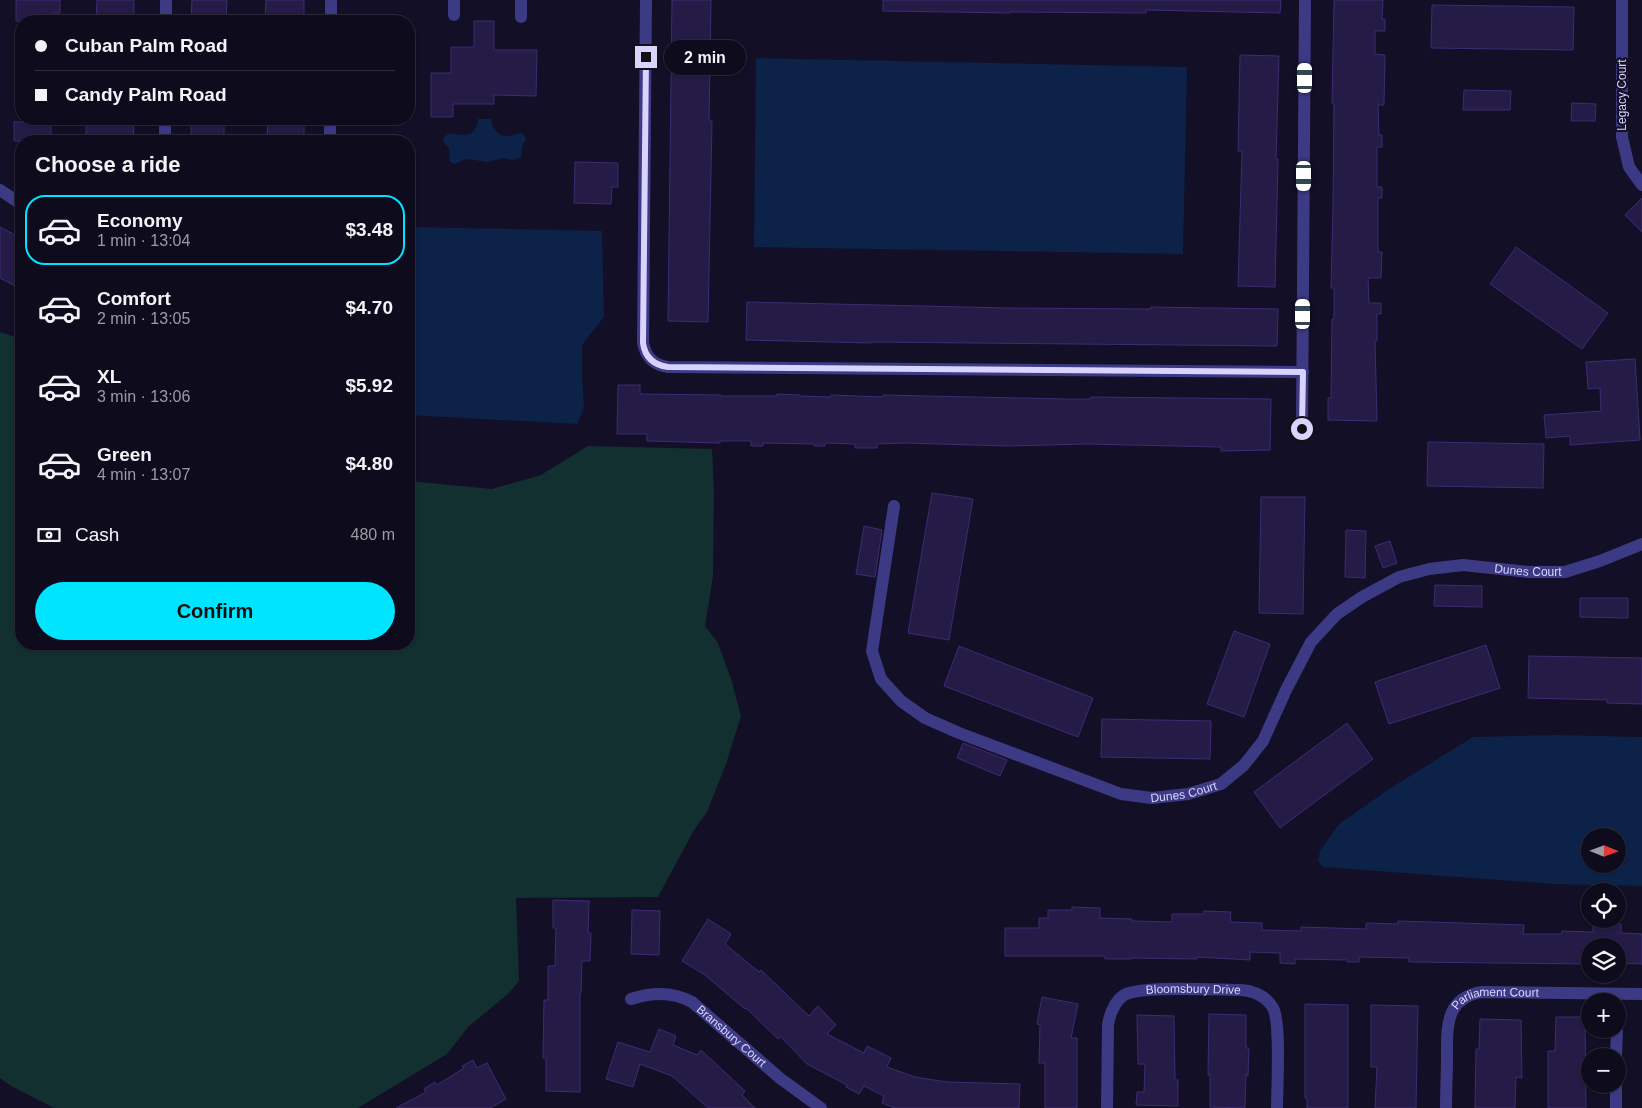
<!DOCTYPE html>
<html lang="en">
<head>
<meta charset="utf-8">
<style>
	:root { --surface:#0e0b1c; --page:#1c1929; --text:#f1f3f6; --muted:#9b9ba3; --line:#2e2b3b; --accent:#00e5ff }
	body { margin:0; font-family:Helvetica,sans-serif; background:var(--page); color:var(--text); height:100vh; display:flex; flex-direction:column; font-size:19px; white-space:nowrap }
	* { box-sizing:border-box; margin:0 }
	p { font-size:16px; color:var(--muted) }
	.icon { flex:none; width:28px; height:28px; fill:none; stroke:currentColor; stroke-width:2; stroke-linecap:round; stroke-linejoin:round }
	.map { position:relative; flex:1; overflow:hidden }
	.details { position:absolute; left:15px; top:135px; width:400px; height:515px; display:flex; flex-direction:column; background:var(--surface); border-radius:20px; box-shadow:0 1px 4px #0004,0 0 0 1px var(--line) }
	.details>* { flex:none }
	.hud { position:absolute; left:15px; top:15px; width:400px; height:110px; border-radius:20px; box-shadow:0 1px 4px #0004,0 0 0 1px var(--line); display:grid; align-content:center; height:110px; padding:0 20px; background:var(--surface) }
	.needle { width:32px; rotate:91deg }
	.fabs { position:absolute; left:1581px; top:828px; display:grid; gap:10px }
	.fabs a { display:grid; place-items:center; width:45px; height:45px; border-radius:50%; background:var(--surface); box-shadow:0 1px 4px #0004,0 0 0 1px var(--line); font-size:25px }
	.end { position:absolute; width:22px; height:22px; margin:-11px; border:6px solid #d9d4ff; background:#111; box-shadow:0 0 0 2px #111 }
	.from { border-radius:50% }
	.bubble { position:absolute; height:35px; border-radius:18px; background:var(--surface); box-shadow:0 1px 4px #0004,0 0 0 1px var(--line); font-size:16px; font-weight:600; line-height:35px; text-align:center }
	.car { position:absolute; width:15px; height:30px; margin:-15px -8px; border-radius:6px; box-shadow:0 0 4px 1px #0007; background:linear-gradient(#fff 24%,#345 0 40%,#fff 0 76%,#345 0 86%,#fff 0) }
	.hud b { display:flex; align-items:center; gap:18px; height:48px; font-size:19px }
	.hud b+b { border-top:1px solid var(--line) }
	.hud i { width:12px; height:12px; background:var(--text) }
	ul { padding:0; list-style:none }
	li { display:flex; align-items:center; gap:15px; height:70px; margin:0 10px 8px; padding:0 10px; border:2px solid transparent; border-radius:20px }
	li div { flex:1 }
	li b { display:block; font-size:19px }
	li em { font-style:normal; font-weight:600 }
	li.current { border-color:var(--accent) }
	li>.icon { width:45px; height:45px; stroke-width:1.5 }
	h2 { padding:0 20px; font-size:22px; line-height:60px }
	.pay { display:flex; align-items:center; gap:12px; height:55px; padding:0 20px; font-size:19px }
	.pay p { margin-inline-start:auto }
	.primary-button { display:flex; gap:10px; margin-top:auto; padding:10px 20px }
	.primary-button a { flex:1; height:58px; border-radius:30px; background:var(--accent); color:#111; font-size:20px; font-weight:600; line-height:58px; text-align:center }
	.map>svg:first-child { display:block }
	.green { fill:#12302f }
	.water { fill:#0c2248; fill-rule:evenodd }
	.building { fill:#241b47; stroke:#3b2d73 }
	.lines { fill:none; stroke-linecap:round; stroke-linejoin:round }
	.minor { stroke:#3d3a85; stroke-width:12 }
	.route { stroke:#d9d4ff; stroke-width:6 }
	.labels { text-anchor:middle; dominant-baseline:central; stroke-width:4.5; stroke-linejoin:round; paint-order:stroke }
	.street-label { font-size:12px; fill:#d9d4ff; stroke:#130f26 }
</style>
</head>
<body>
<div class="map">
<svg width="1642" height="1108" viewBox="0 0 1642 1108">
	<rect width="100%" height="100%" fill="#130f26"/>
	<!-- green -->
	<path class="green" d="M0 332 21 339V644H409V481L492 489 541 475 588 446 712 449 714 491 713 576 705 626 718 643 732 682 741 716 726 764 707 812 694 830 658 897 516 898 519 981 508 994 468 1027 447 1054 358 1108H54L11 1086 0 1078Z"/>
	<!-- water -->
	<path class="water" d="M756 58 1187 67 1183 254 754 247Z
		M478 119H491L493 127 500 135 511 136 519 133 523 134 526 139 522 147 521 157 514 160 503 158 488 162 466 159 455 164 450 162 449 149 443 141 445 136 450 133C463 136 477 138 478 119Z
		M409 227 602 231 604 317 582 345V375L584 408 577 424 409 415Z
		M1557 735 1642 737V886L1555 884 1323 867 1318 861 1320 851 1338 825 1389 789 1473 737ZM1590 836H1618V864H1590Z"/>
	<!-- building -->
	<path class="building" d="M16 0H60V13H52V21H16Z
		M97 0H134V21H96Z
		M192 0H227L226 21H191Z
		M266 0H304V21H265Z
		M672 0H711L709 121H712L708 322 668 321Z
		M883 0H1281L1280 13 1146 10V13L1010 12V13L883 11Z
		M1334 0H1383L1382 19H1385V31H1375V54L1385 55 1384 105H1378L1379 135H1382V147H1377V187H1382V198H1378V252H1382L1381 278H1368L1369 303H1381V314H1377V341H1375L1377 421 1328 420V398H1331L1332 319H1334V288H1331L1333 208 1334 104H1332Z
		M1432 5 1574 7 1573 50 1431 48Z
		M474 21H494V50H537L536 96 494 95V104H453V117H431V73H451V47H474Z
		M1240 55 1279 56 1276 159H1278L1275 287 1238 286 1242 151H1238Z
		M1464 90 1511 91 1510 110H1463Z
		M1572 103 1596 104 1595 121H1571Z
		M86 119H133L134 141H95V137H86Z
		M191 119H224V141H191Z
		M268 119H304V141H267Z
		M14 122H51V141H14Z
		M575 162 618 163V187H612L611 204 574 203Z
		M1642 198V232L1625 215Z
		M0 227 21 238V289L0 278Z
		M1516 247 1608 313 1582 349 1490 284Z
		M747 302 1008 308 1151 309V307L1278 309 1277 346 872 342V343L746 340Z
		M1635 359 1640 440 1570 445V436L1546 438 1544 415 1601 411 1600 388 1588 389 1586 362Z
		M618 385H640V394L721 395V396H777V394L800 395V396L831 397V395L883 397V395L1065 399H1091V397L1271 399 1270 450 1221 451V447L1086 444 1007 446 904 443 877 444V448H855V444L825 443V446H814V444L763 443V446H751V441H720V443L647 441V434H617Z
		M1428 442 1544 444 1543 488 1427 486Z
		M932 493 973 499 949 640 908 633Z
		M1261 497H1305L1303 614 1259 613Z
		M864 526 882 530 875 577 856 574Z
		M1346 530 1366 531 1365 578 1345 577Z
		M1390 541 1397 563 1383 568 1375 546Z
		M1435 585 1482 586V607L1434 606Z
		M1580 598H1628V618L1580 617Z
		M1234 631 1270 644 1244 717 1207 704Z
		M1486 645 1500 688 1389 724 1375 682Z
		M959 646 1093 698 1078 737 944 686Z
		M1529 656 1642 658V704L1607 703V700L1528 698Z
		M1102 719 1211 721 1210 759 1101 757Z
		M1347 723 1373 759 1280 828 1254 792Z
		M963 743 1007 760 1000 776 957 758Z
		M553 900 589 901 588 933H591L590 961H582L581 993H580V1092L546 1091V1058H543L544 1000H548V966H555L556 928H553Z
		M1072 907 1100 908V918L1132 919V921L1172 922V914H1204V911L1231 912 1230 922 1262 923V930L1301 931V927L1366 929V923L1398 924V921L1524 925 1523 934H1562V931L1593 932V924H1621V933L1642 934V964L1618 963V946H1586V964L1409 962V958L1359 957V962H1347V960L1295 959V964L1280 963V953L1250 952V960L1197 957V959L1132 958V959H1105V956H1005V928H1039V918H1048V910H1072Z
		M632 910 660 911 659 955 631 954Z
		M708 919 731 934 725 944 759 972 761 970 809 1016 818 1006 836 1025 827 1034 864 1053 867 1046 891 1058 887 1067 915 1077 947 1082 1020 1084 1019 1108H895L882 1103 884 1096 864 1086 859 1094 846 1087 847 1085 807 1064 780 1036 778 1039 746 1008 745 1009 705 975 682 961Z
		M1042 997 1078 1004 1071 1038H1077V1108H1045V1063H1039L1040 1025 1037 1024Z
		M1305 1004 1348 1005V1108H1307V1098H1305Z
		M1371 1005 1418 1006 1416 1108H1375L1377 1067H1371Z
		M1209 1014 1246 1015V1048H1249L1248 1076 1246 1075 1245 1108 1210 1107V1075H1208Z
		M1137 1015 1174 1016 1175 1080H1178V1106L1136 1105 1137 1092H1144L1145 1064H1138Z
		M1556 1017H1585L1586 1108H1548V1051H1555Z
		M1480 1019 1521 1020 1522 1078 1516 1077 1515 1108H1475L1476 1049H1479Z
		M659 1029 676 1036 673 1045 697 1055 701 1050 745 1091 742 1095 755 1108H708L672 1076 640 1064 633 1087 606 1079 618 1042 650 1052Z
		M473 1060 477 1068 487 1063 506 1099 490 1108H396L426 1092 424 1089 435 1082 437 1085 464 1068 462 1066Z"/>
	<g class="lines">
		<!-- minor -->
		<g class="minor">
			<path d="M646 0 643 343C646 358 654 365 668 367L1303 372"/>
			<path d="M1622 0V137L1629 167 1642 185"/>
			<path d="M454 15V0"/>
			<path d="M521 17V0"/>
			<path d="M166 21V0"/>
			<path d="M331 21V0"/>
			<path d="M165 141V119"/>
			<path d="M330 141V119"/>
			<path d="M0 190 21 204"/>
			<path d="M1302 429 1305 0"/>
			<path id="s1" d="M894 506 872 651 881 679 901 701 925 718 959 733 1121 794 1152 798 1188 794 1221 784 1244 765 1263 741 1286 690 1311 642 1337 614 1362 597 1399 577 1429 569 1463 565 1529 572H1565L1600 561 1642 544"/>
			<path id="s2" d="M631 999C652 992 672 991 692 1002L781 1079 821 1108"/>
			<path d="M1616 1056 1617 1029"/>
			<path id="s3" d="M1107 1108 1108 1025C1110 1013 1114 1002 1124 995 1140 985 1219 990 1241 990 1254 991 1266 996 1273 1008 1281 1022 1277 1088 1277 1108"/>
			<path id="s4" d="M1446 1108C1446 1091 1447 1074 1447 1057 1447 1027 1445 998 1482 992L1642 994"/>
			<path d="M1616 1108V1084"/>
		</g>
	</g>
	<g class="lines">
		<!-- route -->
		<path class="route" d="M646 57 643 343C645 358 654 365 668 367L1303 372 1302 429"/>
	</g>
	<g class="labels">
		<!-- street labels -->
		<g class="street-label">
			<text transform="translate(1622 95) rotate(-90)">Legacy Court</text>
			<text stroke="none"><textPath href="#s1" startOffset="959">Dunes Court</textPath></text>
			<text stroke="none"><textPath href="#s1" startOffset="509">Dunes Court</textPath></text>
			<text stroke="none"><textPath href="#s3" startOffset="188">Bloomsbury Drive</textPath></text>
			<text stroke="none"><textPath href="#s4" startOffset="146">Parliament Court</textPath></text>
			<text stroke="none"><textPath href="#s2" startOffset="115">Bransbury Court</textPath></text>
		</g>
	</g>
</svg>
<div class="fabs">
<a><svg class="needle" viewBox="-14 -14 28 28"><path d="M0-13l5 13h-10z" fill="#e53935"/><path d="M0 13l5-13h-10z" fill="#9b9ba3"/></svg></a>
<a><svg class="icon" aria-label="locate" viewBox="0 0 24 24"><circle cx="12" cy="12" r="6"/><path d="M12 2v4M12 18v4M2 12h4M18 12h4"/></svg></a>
<a><svg class="icon" aria-label="layers" viewBox="0 0 24 24"><path d="M12 4l9 5-9 5-9-5zM3 14l9 5 9-5"/></svg></a>
<a>+</a>
<a>−</a>
</div>
<i class="end from" style="left:1302px;top:429px"></i>
<i class="end" style="left:646px;top:57px"></i>
<div class="bubble" style="left:664px;top:40px;width:82px">2 min</div>
<i class="car" style="left:1305px;top:78px;rotate:0deg"></i>
<i class="car" style="left:1304px;top:176px;rotate:180deg"></i>
<i class="car" style="left:1303px;top:314px;rotate:0deg"></i>
<div class="hud">
<b><i class="from"></i>Cuban Palm Road</b>
<b><i></i>Candy Palm Road</b>
</div>
<section class="details">
<h2>Choose a ride</h2>
<ul>
<li class="current"><svg class="icon" aria-label="car" viewBox="0 0 24 24"><path d="M5 17H2v-5l4-1 3-4h7l3 4 3 1v5h-3M9 17h6M6 11h13"/><circle cx="7" cy="17" r="2"/><circle cx="17" cy="17" r="2"/></svg><div><b>Economy</b><p>1 min · 13:04</p></div><em>$3.48</em></li>
<li><svg class="icon" aria-label="car" viewBox="0 0 24 24"><path d="M5 17H2v-5l4-1 3-4h7l3 4 3 1v5h-3M9 17h6M6 11h13"/><circle cx="7" cy="17" r="2"/><circle cx="17" cy="17" r="2"/></svg><div><b>Comfort</b><p>2 min · 13:05</p></div><em>$4.70</em></li>
<li><svg class="icon" aria-label="car" viewBox="0 0 24 24"><path d="M5 17H2v-5l4-1 3-4h7l3 4 3 1v5h-3M9 17h6M6 11h13"/><circle cx="7" cy="17" r="2"/><circle cx="17" cy="17" r="2"/></svg><div><b>XL</b><p>3 min · 13:06</p></div><em>$5.92</em></li>
<li><svg class="icon" aria-label="car" viewBox="0 0 24 24"><path d="M5 17H2v-5l4-1 3-4h7l3 4 3 1v5h-3M9 17h6M6 11h13"/><circle cx="7" cy="17" r="2"/><circle cx="17" cy="17" r="2"/></svg><div><b>Green</b><p>4 min · 13:07</p></div><em>$4.80</em></li>
</ul>
<div class="pay"><svg class="icon" aria-label="cash" viewBox="0 0 24 24"><path d="M3 7h18v10H3z"/><circle cx="12" cy="12" r="2"/></svg>Cash<p>480 m</p></div>
<div class="primary-button"><a>Confirm</a></div>
</section>
</div>
</body>
</html>
